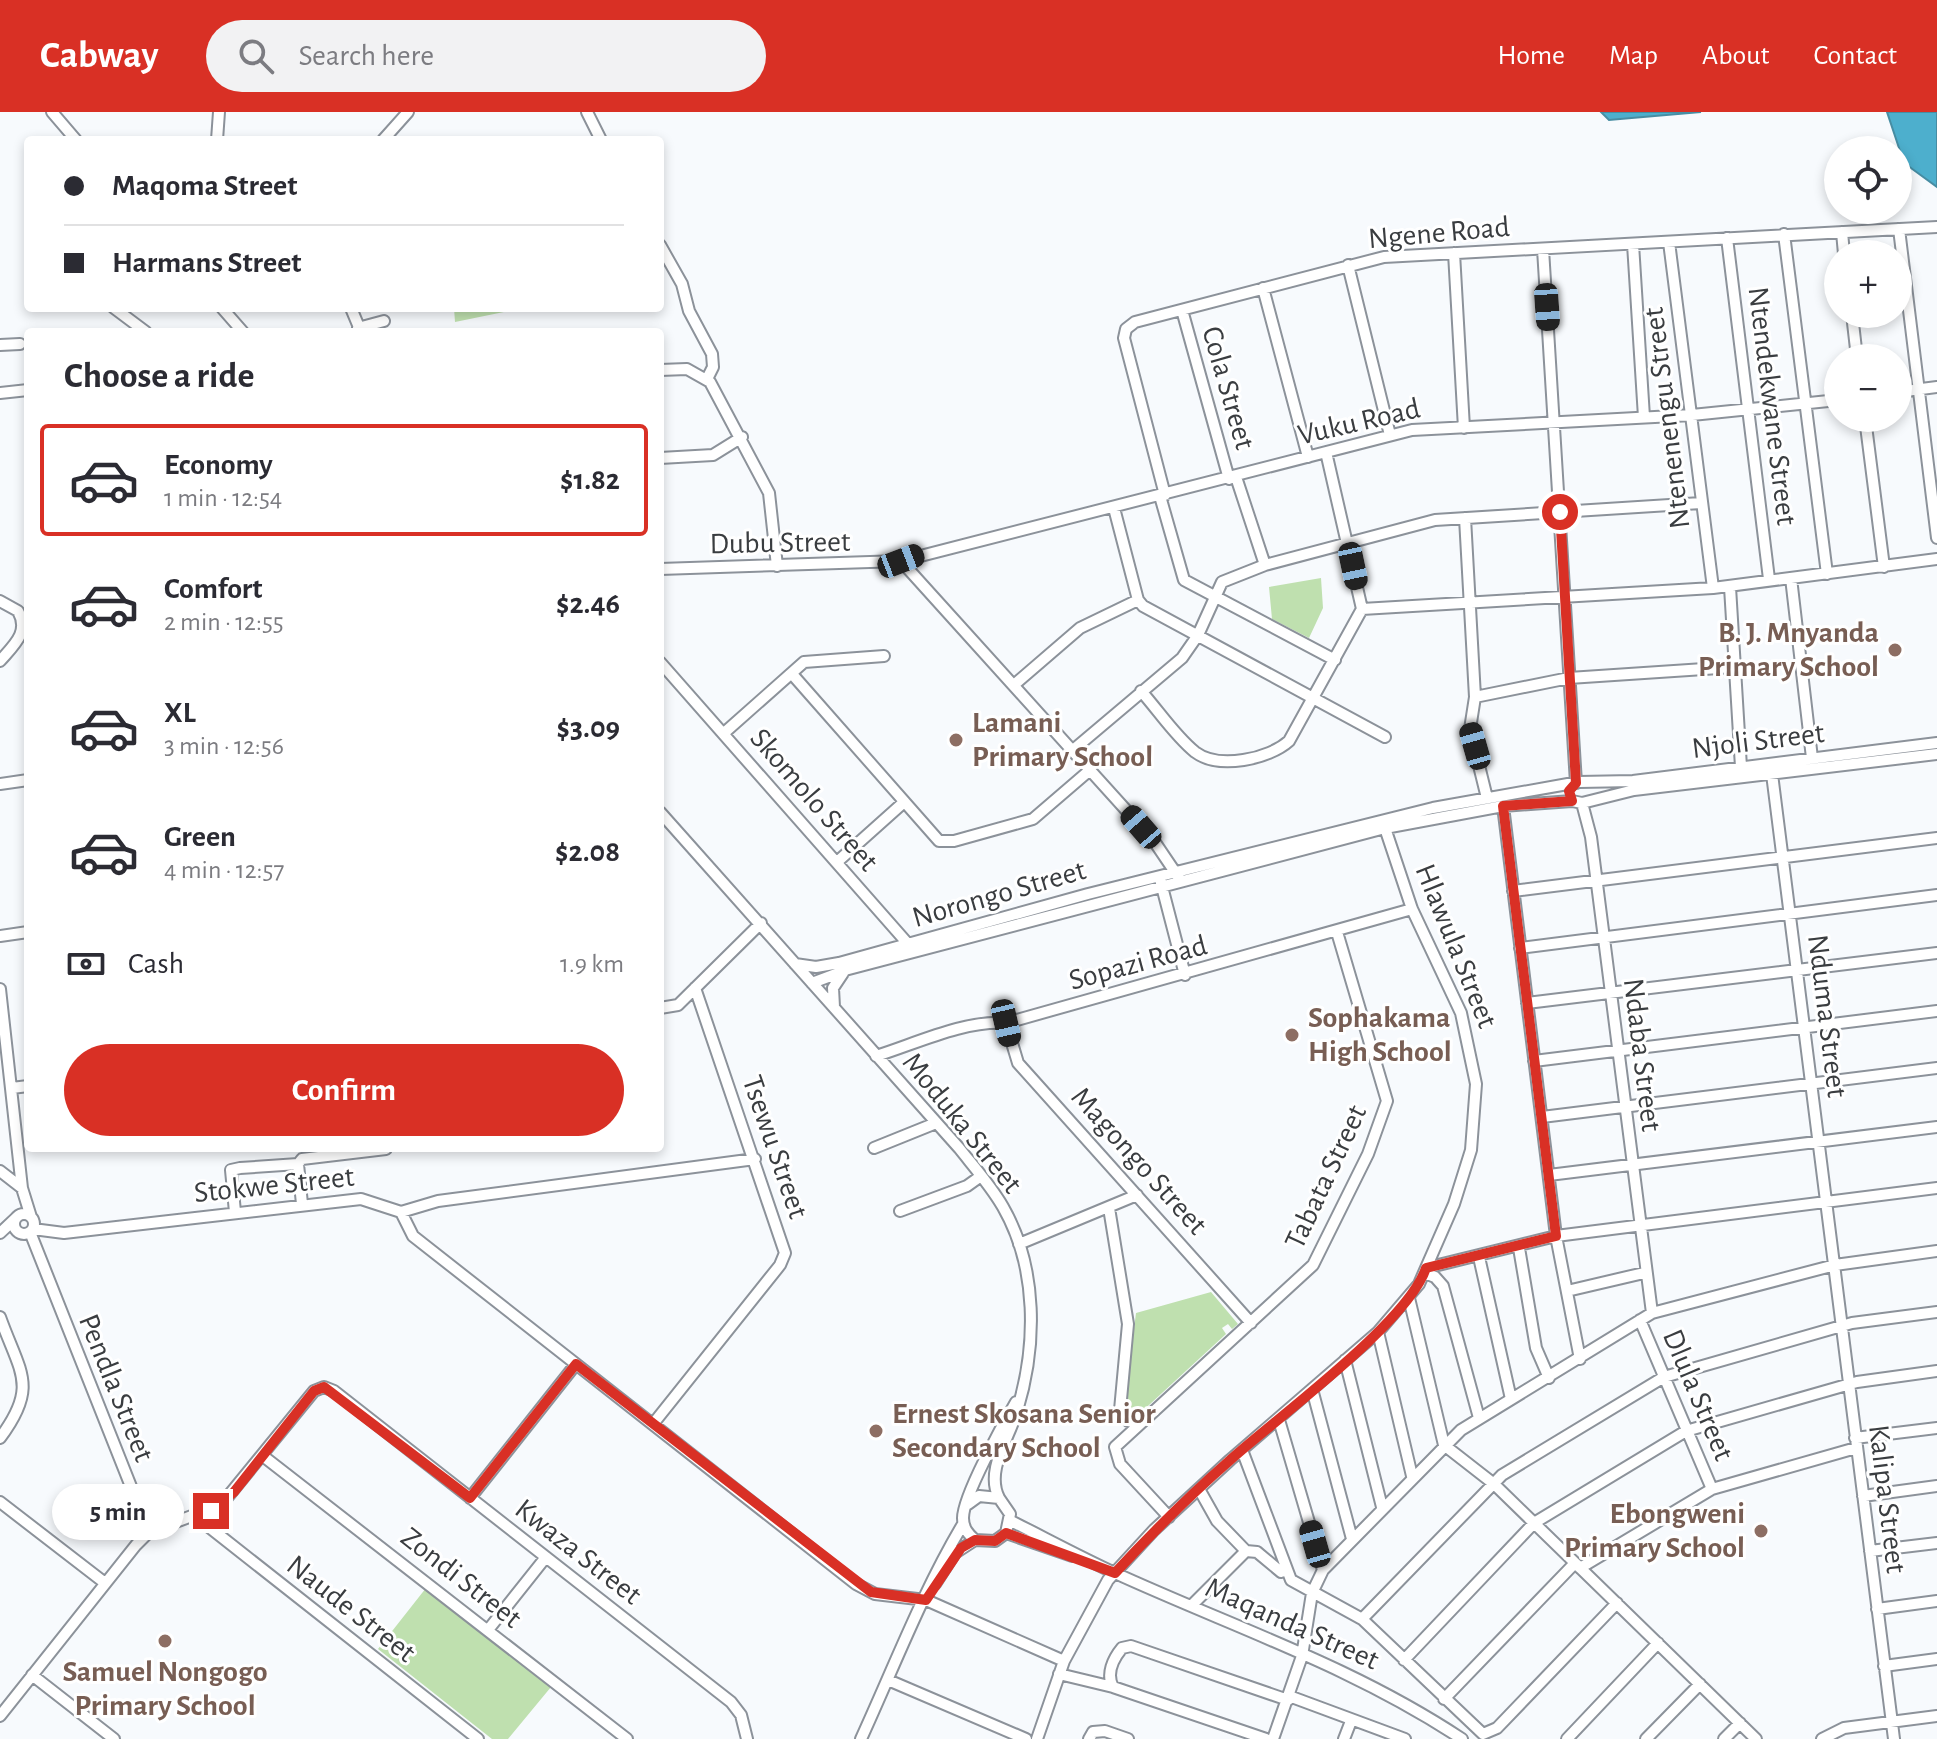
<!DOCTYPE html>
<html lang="en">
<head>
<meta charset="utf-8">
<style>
	:root { --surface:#fff; --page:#f2f2f3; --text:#2b2b33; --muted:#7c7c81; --line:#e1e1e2; --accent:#d93025 }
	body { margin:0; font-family:"Alegreya Sans",sans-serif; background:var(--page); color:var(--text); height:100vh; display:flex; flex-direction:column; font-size:30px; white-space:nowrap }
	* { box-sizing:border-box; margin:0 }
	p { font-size:26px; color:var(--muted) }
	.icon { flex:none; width:44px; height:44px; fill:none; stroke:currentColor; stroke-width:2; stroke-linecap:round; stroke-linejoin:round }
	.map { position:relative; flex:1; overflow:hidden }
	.side { position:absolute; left:24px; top:216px; width:640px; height:824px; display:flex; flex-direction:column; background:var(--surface); border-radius:8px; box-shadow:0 4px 12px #0003 }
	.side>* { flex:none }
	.banner { position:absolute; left:24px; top:24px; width:640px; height:176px; border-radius:8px; box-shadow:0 4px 12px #0003; display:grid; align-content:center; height:176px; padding:0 40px; background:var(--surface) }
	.controls { position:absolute; left:1824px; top:24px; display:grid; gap:16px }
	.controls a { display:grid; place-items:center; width:88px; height:88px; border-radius:50%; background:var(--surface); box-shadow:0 4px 12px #0003; font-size:40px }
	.end { position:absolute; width:36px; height:36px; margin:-18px; border:10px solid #d93025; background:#fff; box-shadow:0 0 0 4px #fff }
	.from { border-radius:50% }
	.bubble { position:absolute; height:56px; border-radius:28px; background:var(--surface); box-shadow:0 4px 12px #0003; font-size:26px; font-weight:700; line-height:56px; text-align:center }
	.car { position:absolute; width:24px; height:48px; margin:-24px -12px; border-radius:10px; box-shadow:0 0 6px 2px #0007; background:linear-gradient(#222 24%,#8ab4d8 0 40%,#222 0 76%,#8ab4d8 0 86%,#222 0) }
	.banner b { display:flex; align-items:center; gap:28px; height:76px; font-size:30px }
	.banner b+b { border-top:2px solid var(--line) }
	.banner i { width:20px; height:20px; background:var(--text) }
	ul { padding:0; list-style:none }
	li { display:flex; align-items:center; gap:24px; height:112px; margin:0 16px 12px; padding:0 24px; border:4px solid transparent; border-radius:8px }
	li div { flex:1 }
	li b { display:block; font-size:30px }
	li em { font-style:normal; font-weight:700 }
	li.selected { border-color:var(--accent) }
	li>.icon { width:72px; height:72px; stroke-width:1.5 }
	h2 { padding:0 40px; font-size:36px; line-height:96px }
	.pay { display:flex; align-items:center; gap:20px; height:88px; padding:0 40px; font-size:30px }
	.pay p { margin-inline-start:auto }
	.button { display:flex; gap:16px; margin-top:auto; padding:16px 40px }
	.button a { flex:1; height:92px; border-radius:48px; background:var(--accent); color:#fff; font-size:32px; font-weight:700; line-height:92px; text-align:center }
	header { display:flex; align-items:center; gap:48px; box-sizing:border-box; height:112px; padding:0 40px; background:var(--accent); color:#fff }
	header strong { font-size:38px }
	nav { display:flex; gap:44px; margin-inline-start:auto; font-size:28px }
	.search { width:560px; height:72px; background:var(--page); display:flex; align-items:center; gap:20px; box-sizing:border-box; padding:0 28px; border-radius:44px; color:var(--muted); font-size:30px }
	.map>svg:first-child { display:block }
	.green { fill:#bfe0af }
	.water { fill:#4dafcd; stroke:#478da3; stroke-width:2 }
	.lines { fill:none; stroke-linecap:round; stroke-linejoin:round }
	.minor-casing { stroke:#8c929a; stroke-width:14 }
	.minor { stroke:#fff; stroke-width:10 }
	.route { stroke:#d93025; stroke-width:10 }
	.education-dot { fill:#8d6e63; stroke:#fff; stroke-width:3 }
	.labels { text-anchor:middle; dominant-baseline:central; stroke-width:6; stroke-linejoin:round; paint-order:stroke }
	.street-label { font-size:30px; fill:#3a3d40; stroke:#fff }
	.education-label { font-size:30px; font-weight:bold; fill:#785e54; stroke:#fff; text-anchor:start }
</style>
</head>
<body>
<header>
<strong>Cabway</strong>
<div class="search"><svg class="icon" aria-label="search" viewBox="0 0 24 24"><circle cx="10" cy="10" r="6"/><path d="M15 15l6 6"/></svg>Search here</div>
<nav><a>Home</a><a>Map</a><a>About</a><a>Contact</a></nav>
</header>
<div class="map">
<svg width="1937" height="1627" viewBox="0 0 1937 1627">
	<rect width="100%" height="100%" fill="#f7fafd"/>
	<!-- green -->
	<path class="green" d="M454 196H524L455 210Z
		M1321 466 1323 496 1309 526 1272 507 1269 475Z
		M1211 1180 1238 1212 1232 1217 1228 1212 1222 1216 1226 1222 1136 1305 1124 1295 1136 1201Z
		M426 1476 551 1575 508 1627H492L378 1537Z"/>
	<!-- water -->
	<path class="water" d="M1601 0H1701L1609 8Z
		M1887 0H1937V75L1904 51Z"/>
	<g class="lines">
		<defs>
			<path id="minor" d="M52 0 76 28
				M587 0 601 28
				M217 28 219 0
				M383 28 408 0
				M1899 117 1937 426
				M1842 120 1844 142
				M1784 122 1827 462
				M1727 126 1769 467
				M1669 130 1713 476
				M1633 132 1644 305
				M660 133 682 172 689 199 712 242 713 255 707 267
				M1543 137 1576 671
				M1454 141 1464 316
				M1348 153 1390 323
				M1263 176 1308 345
				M114 196 146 220
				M222 196 243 220
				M351 196 361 220
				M1182 198 1229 367
				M1852 202 1857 246
				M358 216 384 209
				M0 233 20 232
				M660 258 687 257 710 270 769 381 777 454
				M1898 280 1937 275
				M0 281 28 278
				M1865 306 1884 455
				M660 346 713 343 742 325
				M1236 365 1265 453
				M1165 383 1124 226 1126 217 1135 210 1384 145 1937 115
				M1160 384 1184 468 1335 548
				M1114 396 1138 488 1143 494 1385 625
				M1465 406 1475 585 1470 617 1487 686
				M901 449 1154 729 1179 766
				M660 457 901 449 1412 318 1692 303 1838 288
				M1791 466 1812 646
				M1730 475 1741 655
				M0 489 18 499C30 520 14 533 0 549
				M1362 497 1713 476 1937 447
				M660 550 909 833
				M792 562 939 729H954L1033 707 1090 658
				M1015 572 1080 516 1138 488
				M1141 579C1158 598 1175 624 1195 640 1219 658 1269 647 1289 629L1362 497 1326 340
				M1475 585 1569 566 1734 555
				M724 621 804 550 884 544
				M1073 638 1182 546 1198 523 1222 470 1265 453 1435 408 1701 391
				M1772 662 1894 1627
				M0 672 28 668
				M1582 691 1591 725 1652 1201
				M1503 694 1556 1124 1580 1247
				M660 700 959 1036C974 1055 991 1074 1003 1095 1038 1156 1037 1234 1017 1299 1009 1327 985 1358 999 1386
				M837 750 903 691
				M1160 767 1185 863
				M1513 779 1937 726
				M0 824 28 820
				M1520 836 1937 783
				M795 852 816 855 839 851 1088 782 1433 696 1579 670 1633 669 1937 631
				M812 871 844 859
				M0 877 22 1076 31 1105
				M1527 891 1937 841
				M834 895 833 876 845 858 1385 716 1503 694 1572 689 1582 691 1634 678 1937 642
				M660 896 678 893 761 811
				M1006 911 1018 951 1251 1211
				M876 944C915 932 964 908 1006 911L1412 797
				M1534 949 1937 899
				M12 976 28 974
				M1542 1005 1937 956
				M874 1036 936 1011
				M298 1052 302 1047 386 1037
				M0 1059 22 1076
				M1549 1063 1937 1015
				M1109 1096 1128 1212 1120 1298 1128 1309 1141 1311
				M900 1099 967 1074 981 1064
				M235 1100 231 1058 240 1056 298 1052 302 1092
				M401 1100 413 1124 856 1472 875 1482 926 1488 1064 1549
				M14 1112a10 10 0 1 1 20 0a10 10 0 1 1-20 0Z
				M33 1117 64 1121 361 1087 401 1100 438 1089 755 1047
				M30 1120 149 1420
				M0 1121 16 1106
				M1019 1132 1137 1083
				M1519 1136 1536 1236 1549 1266
				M1479 1145 1511 1287
				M1426 1156 1556 1124 1937 1076
				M1425 1161 1435 1165 1443 1174 1479 1306
				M1567 1179 1644 1161
				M1409 1186 1444 1333 1494 1372 1756 1627
				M0 1205C20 1261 39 1274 0 1326
				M1640 1208 1712 1377
				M1378 1220 1412 1364
				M1345 1248 1382 1395
				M1312 1277 1352 1427
				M1279 1308 1323 1458
				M653 1312 780 1153 785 1141 695 876
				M1855 1326 1937 1316
				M1242 1338 1291 1468 1362 1507 1483 1622 1497 1616 1617 1491
				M263 1344 627 1627
				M1199 1377 1217 1409 1246 1439
				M1863 1384 1937 1374
				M470 1386 576 1252
				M0 1390 105 1471
				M968 1392 979 1384 999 1386 1010 1402 1006 1421 995 1429 975 1428C968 1422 963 1416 963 1406 963 1384 1003 1312 1016 1290
				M195 1404 478 1627
				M1169 1405 1120 1352 1115 1335 1313 1153 1368 1042 1387 989 1337 820
				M1011 1409C1045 1426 1080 1445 1115 1461 1233 1515 1352 1554 1462 1627
				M1006 1421 1072 1444
				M1870 1439 1937 1431
				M1580 1456 1712 1377 1856 1336
				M935 1472 955 1441 975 1428
				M1192 1493 1246 1439 1257 1440 1281 1460 1285 1459
				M1877 1497 1937 1489
				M1362 1507 1502 1363 1664 1265 1852 1211 1937 1200
				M488 1518 546 1445
				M1404 1548 1534 1411 1686 1319 1857 1270 1937 1259
				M1884 1554 1937 1547
				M1059 1562 1113 1575 1266 1627
				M32 1563 114 1627
				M888 1568 1026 1627
				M1113 1575C1106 1562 1113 1547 1122 1536L1131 1534 1288 1588
				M1289 1584 1405 1627
				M1444 1587 1575 1451
				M0 1604 136 1433 149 1420 221 1393 314 1279 324 1275 334 1279 731 1590 741 1603 747 1627
				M861 1627C894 1555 923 1479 963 1412
				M1037 1627 1064 1549 1108 1468 1154 1418 1230 1348 1378 1220 1419 1172 1454 1092 1471 1038 1476 972 1461 901 1412 797 1385 716
				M1089 1627 1093 1620 1105 1619 1128 1627
				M1273 1627 1302 1544 1312 1481 1323 1458 1461 1318 1652 1201 1835 1153 1937 1139
				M1344 1627 1351 1609
				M1567 1627 1658 1531
				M1646 1627 1700 1572
				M1724 1627 1740 1611
				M1822 1627 1844 1616 1937 1604"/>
		</defs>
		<!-- minor casing -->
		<use href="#minor" class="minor-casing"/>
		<!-- minor -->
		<use href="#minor" class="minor"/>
	</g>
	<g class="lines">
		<!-- route -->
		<path class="route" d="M211 1399 234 1380 314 1279 324 1275 470 1386 576 1252 871 1480 926 1488 961 1436 975 1428 995 1429 1006 1421 1115 1461C1151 1422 1188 1385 1228 1350 1275 1307 1408 1211 1426 1156L1556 1124 1503 694 1572 689 1569 679 1576 671 1560 400"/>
	</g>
	<!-- markers -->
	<g class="education-dot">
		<circle cx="1895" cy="538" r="8"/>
		<circle cx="956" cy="628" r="8"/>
		<circle cx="1292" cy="923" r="8"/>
		<circle cx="876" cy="1319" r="8"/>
		<circle cx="1761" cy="1419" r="8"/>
		<circle cx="165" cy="1529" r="8"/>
	</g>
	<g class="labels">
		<!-- street labels -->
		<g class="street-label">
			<text transform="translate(1439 121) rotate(-5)">Ngene Road</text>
			<text transform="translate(1228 276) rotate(74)">Cola Street</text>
			<text transform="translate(1772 294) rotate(83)">Ntendekwane Street</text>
			<text transform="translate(1667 306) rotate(-97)">Ntenenengu Street</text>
			<text transform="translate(1359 310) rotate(-13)">Vuku Road</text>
			<text transform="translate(780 431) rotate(-1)">Dubu Street</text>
			<text transform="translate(1758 629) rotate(-7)">Njoli Street</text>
			<text transform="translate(814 688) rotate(49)">Skomolo Street</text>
			<text transform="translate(999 782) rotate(-16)">Norongo Street</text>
			<text transform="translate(1456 834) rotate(68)">Hlawula Street</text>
			<text transform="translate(1138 851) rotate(-15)">Sopazi Road</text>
			<text transform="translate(1827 904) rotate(83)">Nduma Street</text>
			<text transform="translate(1642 943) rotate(83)">Ndaba Street</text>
			<text transform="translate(962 1011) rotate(51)">Moduka Street</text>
			<text transform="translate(775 1035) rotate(71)">Tsewu Street</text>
			<text transform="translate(1139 1049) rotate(48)">Magongo Street</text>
			<text transform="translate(1326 1065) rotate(-65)">Tabata Street</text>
			<text transform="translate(274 1073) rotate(-6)">Stokwe Street</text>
			<text transform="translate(116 1276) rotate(68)">Pendla Street</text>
			<text transform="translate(1698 1283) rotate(67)">Dlula Street</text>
			<text transform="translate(1887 1387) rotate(83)">Kalipa Street</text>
			<text transform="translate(578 1440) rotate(38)">Kwaza Street</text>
			<text transform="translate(461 1466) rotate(38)">Zondi Street</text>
			<text transform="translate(351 1497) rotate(38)">Naude Street</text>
			<text transform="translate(1292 1512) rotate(24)">Maqanda Street</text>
		</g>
		<!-- education labels -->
		<g class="education-label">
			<text x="1879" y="521" text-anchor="end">B. J. Mnyanda<tspan x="1879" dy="34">Primary School</tspan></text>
			<text x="972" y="611">Lamani<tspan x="972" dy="34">Primary School</tspan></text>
			<text x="1308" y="906">Sophakama<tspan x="1308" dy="34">High School</tspan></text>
			<text x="892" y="1302">Ernest Skosana Senior<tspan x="892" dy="34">Secondary School</tspan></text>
			<text x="1745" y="1402" text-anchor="end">Ebongweni<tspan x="1745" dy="34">Primary School</tspan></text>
			<text x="165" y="1560" text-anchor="middle">Samuel Nongogo<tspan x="165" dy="34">Primary School</tspan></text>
		</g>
	</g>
</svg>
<div class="controls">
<a><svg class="icon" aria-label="locate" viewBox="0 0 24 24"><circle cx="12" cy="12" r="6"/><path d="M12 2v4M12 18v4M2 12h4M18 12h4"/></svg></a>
<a>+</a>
<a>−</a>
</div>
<i class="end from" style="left:1560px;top:400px"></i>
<i class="end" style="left:211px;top:1399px"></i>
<div class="bubble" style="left:52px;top:1372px;width:132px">5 min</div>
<i class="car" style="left:1547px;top:195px;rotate:176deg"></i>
<i class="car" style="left:901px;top:449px;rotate:69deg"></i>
<i class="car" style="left:1353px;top:454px;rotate:168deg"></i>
<i class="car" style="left:1475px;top:634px;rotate:344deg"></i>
<i class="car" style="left:1141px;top:715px;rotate:319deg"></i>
<i class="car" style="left:1006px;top:911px;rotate:167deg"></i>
<i class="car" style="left:1315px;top:1432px;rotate:344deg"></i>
<div class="banner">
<b><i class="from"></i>Maqoma Street</b>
<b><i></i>Harmans Street</b>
</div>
<section class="side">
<h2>Choose a ride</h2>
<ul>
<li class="selected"><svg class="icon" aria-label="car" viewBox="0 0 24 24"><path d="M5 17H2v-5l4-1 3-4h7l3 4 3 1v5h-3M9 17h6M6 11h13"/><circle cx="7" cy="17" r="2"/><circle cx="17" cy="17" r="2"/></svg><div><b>Economy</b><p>1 min · 12:54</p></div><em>$1.82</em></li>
<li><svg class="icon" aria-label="car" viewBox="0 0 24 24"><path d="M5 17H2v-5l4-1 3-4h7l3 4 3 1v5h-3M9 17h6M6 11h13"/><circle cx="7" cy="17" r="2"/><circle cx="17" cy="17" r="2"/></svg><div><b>Comfort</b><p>2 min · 12:55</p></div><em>$2.46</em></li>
<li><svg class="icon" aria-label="car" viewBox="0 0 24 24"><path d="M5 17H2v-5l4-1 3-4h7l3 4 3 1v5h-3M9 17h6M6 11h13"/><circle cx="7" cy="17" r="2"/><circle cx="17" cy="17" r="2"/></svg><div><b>XL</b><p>3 min · 12:56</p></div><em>$3.09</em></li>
<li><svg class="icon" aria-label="car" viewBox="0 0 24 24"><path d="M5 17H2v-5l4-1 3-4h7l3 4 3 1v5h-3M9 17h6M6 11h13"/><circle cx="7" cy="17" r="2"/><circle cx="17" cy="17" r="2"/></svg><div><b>Green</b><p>4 min · 12:57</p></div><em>$2.08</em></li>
</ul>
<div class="pay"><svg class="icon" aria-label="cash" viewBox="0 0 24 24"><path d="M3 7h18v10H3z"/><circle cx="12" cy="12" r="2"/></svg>Cash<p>1.9 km</p></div>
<div class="button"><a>Confirm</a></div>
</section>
</div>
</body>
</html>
